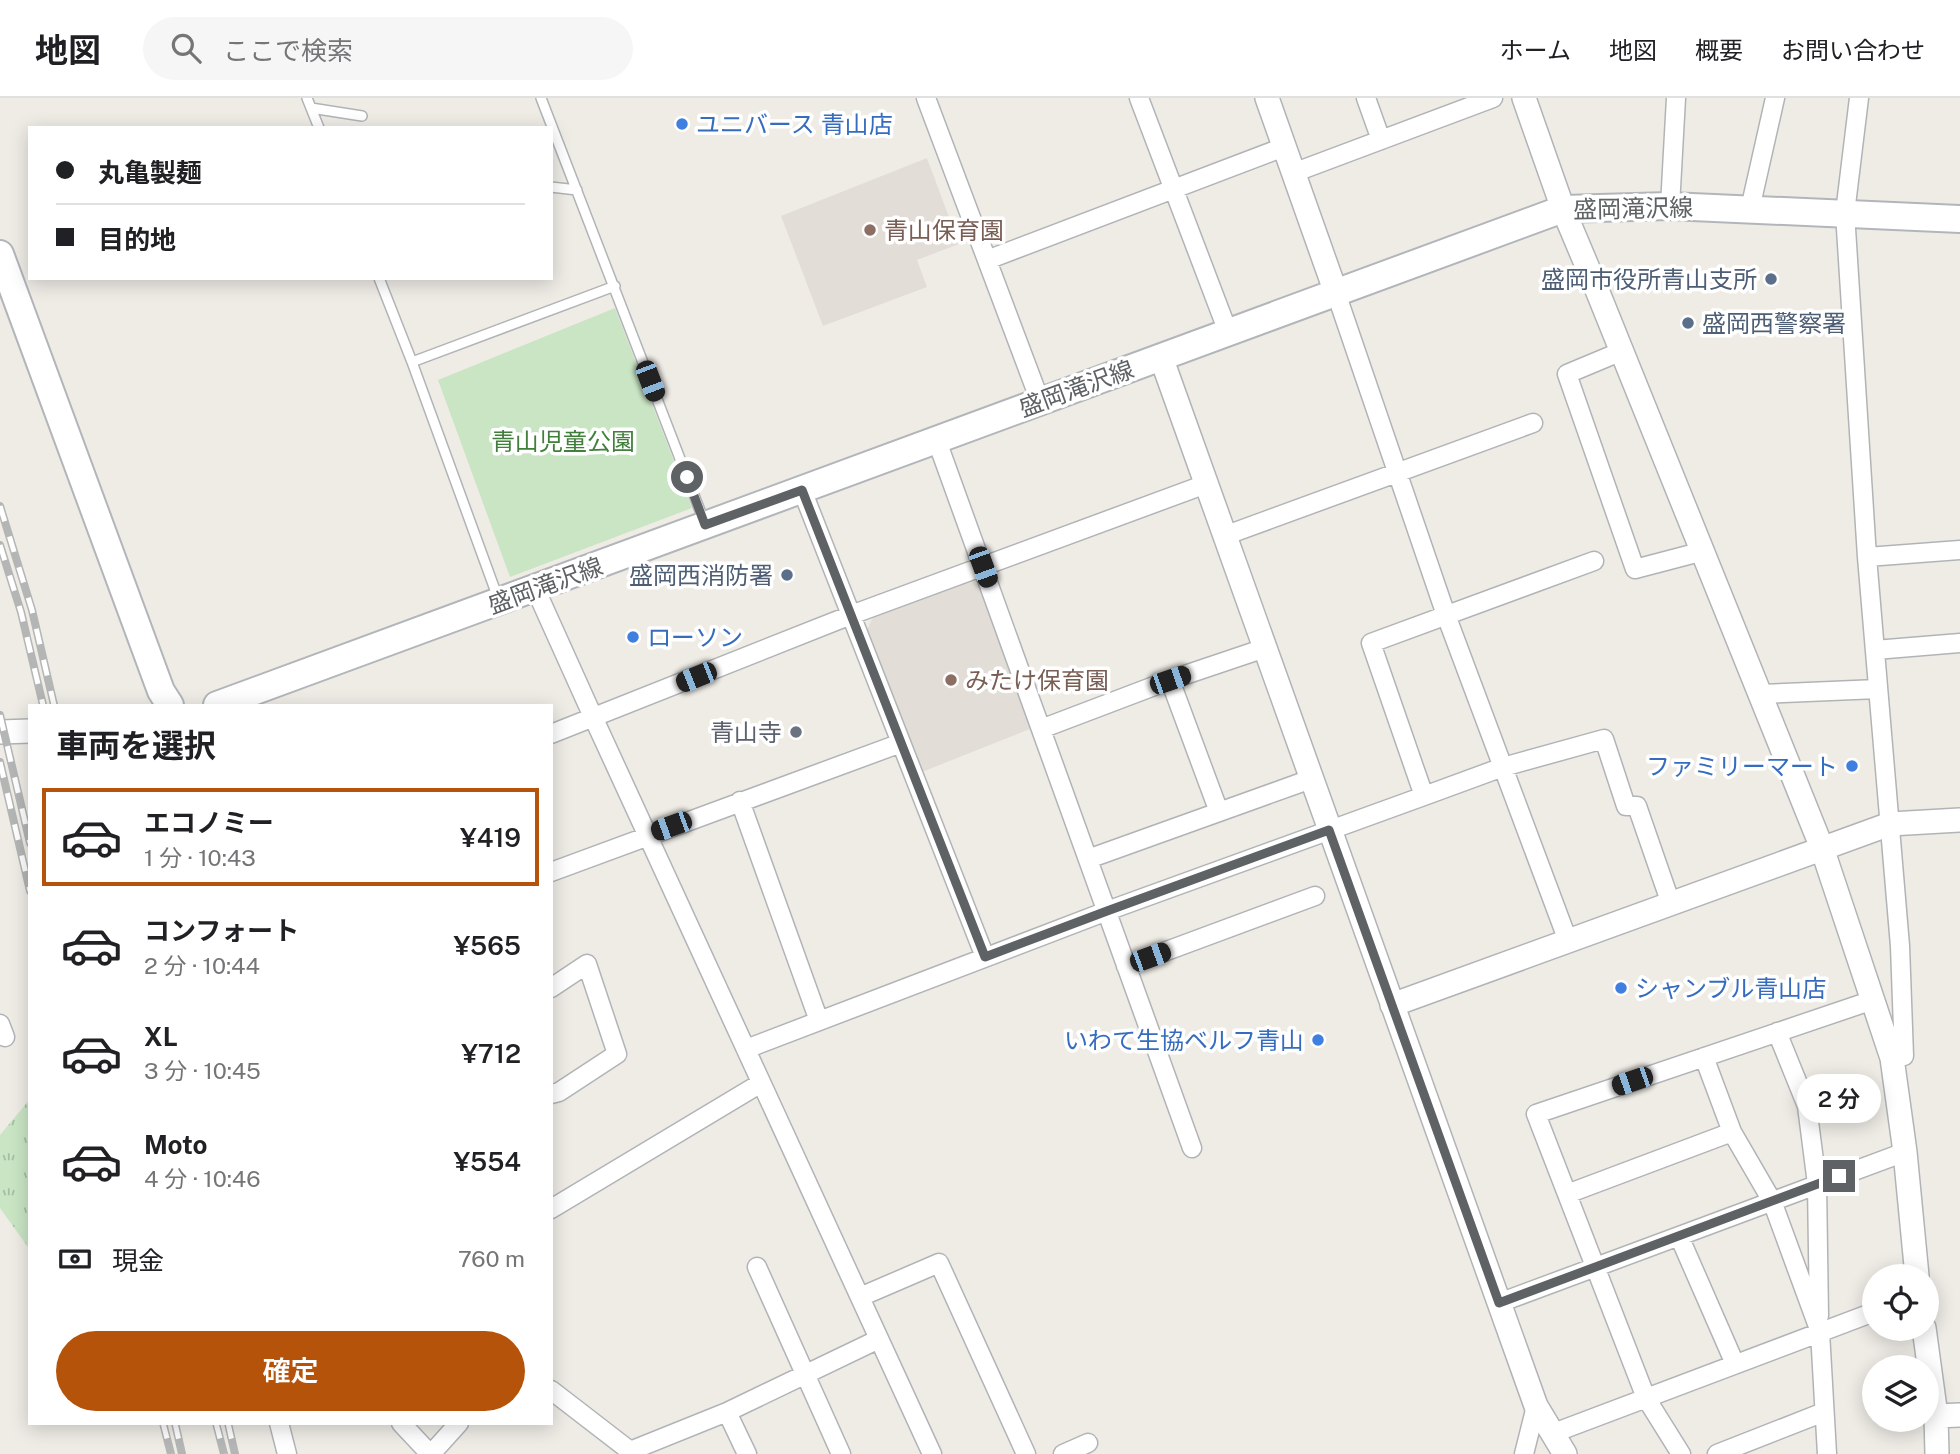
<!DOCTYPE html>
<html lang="ja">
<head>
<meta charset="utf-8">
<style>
	:root { --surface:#fff; --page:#f6f6f6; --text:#202124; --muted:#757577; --line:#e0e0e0; --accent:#b45309 }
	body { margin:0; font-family:"Public Sans","Noto Sans JP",sans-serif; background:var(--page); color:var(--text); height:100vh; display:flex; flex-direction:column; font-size:26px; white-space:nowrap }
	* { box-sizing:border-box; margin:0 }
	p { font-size:23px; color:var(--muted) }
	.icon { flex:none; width:38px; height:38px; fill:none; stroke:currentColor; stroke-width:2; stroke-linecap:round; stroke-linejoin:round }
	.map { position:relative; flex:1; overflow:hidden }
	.sheet { position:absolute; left:28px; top:606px; width:525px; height:721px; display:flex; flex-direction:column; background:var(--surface); border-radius:0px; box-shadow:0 4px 18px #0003 }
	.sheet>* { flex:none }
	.hud { position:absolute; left:28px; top:28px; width:525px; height:154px; border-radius:0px; box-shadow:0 4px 18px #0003; display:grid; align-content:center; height:154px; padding:0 28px; background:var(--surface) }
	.fabs { position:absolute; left:1862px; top:1166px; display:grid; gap:14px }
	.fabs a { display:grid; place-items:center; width:77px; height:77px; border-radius:50%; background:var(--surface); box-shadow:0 4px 18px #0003; font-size:35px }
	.end { position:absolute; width:32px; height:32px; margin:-16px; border:9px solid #5e6265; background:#fff; box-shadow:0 0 0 4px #fff }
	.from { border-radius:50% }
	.bubble { position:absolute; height:49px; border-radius:24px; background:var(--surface); box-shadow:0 4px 18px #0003; font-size:23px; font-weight:600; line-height:49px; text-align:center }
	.car { position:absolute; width:21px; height:42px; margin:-21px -10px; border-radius:9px; box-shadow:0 0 5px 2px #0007; background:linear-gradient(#222 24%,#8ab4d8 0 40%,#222 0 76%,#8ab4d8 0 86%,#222 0) }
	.hud b { display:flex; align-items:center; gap:24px; height:66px; font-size:26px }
	.hud b+b { border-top:2px solid var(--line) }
	.hud i { width:18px; height:18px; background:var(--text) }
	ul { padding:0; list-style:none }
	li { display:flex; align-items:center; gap:21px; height:98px; margin:0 14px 10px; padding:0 14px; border:4px solid transparent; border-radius:0px }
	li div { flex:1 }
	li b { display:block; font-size:26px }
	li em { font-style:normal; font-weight:600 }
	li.on { border-color:var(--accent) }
	li>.icon { width:63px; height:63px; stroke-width:1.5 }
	h2 { padding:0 28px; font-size:32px; line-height:84px }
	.pay { display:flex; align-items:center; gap:18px; height:77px; padding:0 28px; font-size:26px }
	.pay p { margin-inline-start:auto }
	.button { display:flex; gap:14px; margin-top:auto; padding:14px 28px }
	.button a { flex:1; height:80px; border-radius:42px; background:var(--accent); color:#fff; font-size:28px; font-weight:600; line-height:80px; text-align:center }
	header { display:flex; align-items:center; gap:42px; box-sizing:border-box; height:98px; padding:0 35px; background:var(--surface); border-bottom:2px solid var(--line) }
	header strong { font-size:33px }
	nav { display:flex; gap:38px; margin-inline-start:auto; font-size:24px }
	.search { width:490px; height:63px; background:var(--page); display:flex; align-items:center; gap:18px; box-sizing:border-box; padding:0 24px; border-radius:38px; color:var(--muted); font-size:26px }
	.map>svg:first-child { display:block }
	.education { fill:#e2ddd7 }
	.grass { fill:url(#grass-tufts) }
	.green { fill:#c9e5c4 }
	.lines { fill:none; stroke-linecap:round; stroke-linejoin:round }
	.service-casing { stroke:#b1b4b7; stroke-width:12 }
	.minor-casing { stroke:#b1b4b7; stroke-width:21 }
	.tertiary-casing { stroke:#b1b4b7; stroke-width:26 }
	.secondary-casing { stroke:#b2b6ba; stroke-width:30 }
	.service { stroke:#fff; stroke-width:9 }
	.minor { stroke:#fff; stroke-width:18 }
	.tertiary { stroke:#fff; stroke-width:23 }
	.secondary { stroke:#fff; stroke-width:26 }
	.rail-casing { stroke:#b4b5b5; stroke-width:8 }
	.rail { stroke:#fff; stroke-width:5; stroke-dasharray:16; stroke-linecap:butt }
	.route { stroke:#5e6265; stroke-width:9 }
	.shop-dot { fill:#3f7fe0; stroke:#fff; stroke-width:2.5 }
	.education-dot { fill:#8d6e63; stroke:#fff; stroke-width:2.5 }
	.service-dot { fill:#5c6f8a; stroke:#fff; stroke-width:2.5 }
	.worship-dot { fill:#6b7280; stroke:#fff; stroke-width:2.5 }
	.labels { text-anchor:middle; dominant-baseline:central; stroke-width:7; stroke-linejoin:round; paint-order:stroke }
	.shop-label { font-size:24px; fill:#366cbe; stroke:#fff; text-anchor:start }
	.street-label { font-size:24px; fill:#5e6265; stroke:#fff }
	.education-label { font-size:24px; fill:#785e54; stroke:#fff; text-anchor:start }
	.service-label { font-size:24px; fill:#4e5e75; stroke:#fff; text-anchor:end }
	.park-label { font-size:24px; fill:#40803a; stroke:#fff }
	.worship-label { font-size:24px; fill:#5b616d; stroke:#fff; text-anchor:end }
</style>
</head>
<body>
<header>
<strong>地図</strong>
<div class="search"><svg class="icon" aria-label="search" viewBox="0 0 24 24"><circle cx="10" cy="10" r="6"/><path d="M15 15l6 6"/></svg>ここで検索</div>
<nav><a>ホーム</a><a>地図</a><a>概要</a><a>お問い合わせ</a></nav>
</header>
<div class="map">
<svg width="1960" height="1356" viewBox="0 0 1960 1356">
	<defs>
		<pattern id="grass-tufts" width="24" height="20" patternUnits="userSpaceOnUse" patternTransform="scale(1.75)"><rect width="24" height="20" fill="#c9e5c4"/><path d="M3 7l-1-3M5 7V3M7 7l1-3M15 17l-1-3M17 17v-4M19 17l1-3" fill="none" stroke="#a6bda3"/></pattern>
	</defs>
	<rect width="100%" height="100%" fill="#efece6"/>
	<!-- education -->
	<path class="education" d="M927 60 959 146 917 162 927 189 823 228 781 118Z
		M972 482 980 489 1035 629 922 674 866 534 873 519Z"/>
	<!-- grass -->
	<path class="grass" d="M30 1001V1152L0 1110V1037Z"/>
	<!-- green -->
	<path class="green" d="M615 210 692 410 510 479 438 282Z"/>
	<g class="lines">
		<defs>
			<path id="service" d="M307 0 319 30
				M541 0 704 423
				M311 10 362 18
				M551 89 577 92
				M379 180 412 264 498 500
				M412 264 615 188"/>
			<path id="minor" d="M926 0 1040 303
				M1139 0 1228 234
				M1366 0 1381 42
				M1859 0 1845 115 1867 459 1900 848 1904 958 1892 960
				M1293 75 1493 0
				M1670 108 1676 0
				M1750 111 1775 0
				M987 162 1284 49
				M1336 195 1446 517 1568 843
				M1622 253 1567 276 1635 471 1696 455
				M937 343 1192 1050
				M802 392 985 859
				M1224 438 1533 325
				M1867 459 1960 452
				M535 490 594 621 932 1356
				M1875 552 1960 545
				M1170 582 1265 550
				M1760 596 1878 591
				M1041 631 1170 582 1219 714
				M551 636 851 517 1206 386
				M1424 698 1503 669 1604 641 1626 708H1637L1671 806
				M740 703 819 923
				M1088 761 1311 681
				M551 774 901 645
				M1126 868 1315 798
				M551 890 587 866 617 956 559 994 551 996
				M0 926 5 939
				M1777 934 1807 1008 1817 1086 1819 1218
				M746 951 1107 813 1424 698 1371 545 1594 463
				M1704 959 1732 1034
				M1567 1096 1732 1034 1772 1103 1820 1234 1827 1356
				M551 1111 761 985
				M1679 1138 1735 1266
				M757 1169 841 1356
				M860 1199 939 1165 1026 1356
				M1499 1205 1905 1054
				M551 1292 634 1356
				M727 1314 879 1241
				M279 1325 287 1356
				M401 1325 430 1356
				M1551 1336 1874 1214
				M630 1353 727 1314 747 1356
				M431 1356 459 1325
				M1063 1356 1088 1345
				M1524 1356 1536 1308
				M1681 1356 1646 1300 1536 1016 1873 902
				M1717 1356 1824 1314"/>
			<path id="tertiary" d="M1267 0 1336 195
				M1524 0 1563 111 1595 187 1822 750 1892 960 1905 1054 1917 1178
				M1161 259 1536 1308 1565 1356
				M0 634 30 633
				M1392 907 1890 726 1960 722
				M1924 1230 1936 1318 1937 1356
				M1936 1318 1960 1317"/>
			<path id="secondary" d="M0 156 161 593 170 607
				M217 607 1563 111 1670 108 1960 121"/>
		</defs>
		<!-- service casing -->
		<use href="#service" class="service-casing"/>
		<!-- minor casing -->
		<use href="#minor" class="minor-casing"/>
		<!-- tertiary casing -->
		<use href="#tertiary" class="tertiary-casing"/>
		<!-- secondary casing -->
		<use href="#secondary" class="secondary-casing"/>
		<!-- service -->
		<use href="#service" class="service"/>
		<!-- minor -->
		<use href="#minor" class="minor"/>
		<!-- tertiary -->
		<use href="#tertiary" class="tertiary"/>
		<!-- secondary -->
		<use href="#secondary" class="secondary"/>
		<defs>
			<path id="rail" d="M0 408 32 512 54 607
				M0 447 21 514 43 607
				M0 617 30 745
				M0 664 30 793
				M163 1325 171 1356
				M175 1325 182 1356
				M216 1325 224 1356
				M228 1325 235 1356"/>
		</defs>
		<!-- rail casing -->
		<use href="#rail" class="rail-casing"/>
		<!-- rail -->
		<use href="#rail" class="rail"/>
	</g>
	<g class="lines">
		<!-- route -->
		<path class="route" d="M687 379 705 427 802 392 985 859 1107 813 1329 732 1499 1205 1839 1078"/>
	</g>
	<!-- markers -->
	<g class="shop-dot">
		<circle cx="682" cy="26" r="7"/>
		<circle cx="633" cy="539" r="7"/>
		<circle cx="1852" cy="668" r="7"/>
		<circle cx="1621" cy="890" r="7"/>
		<circle cx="1318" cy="942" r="7"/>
	</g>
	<g class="education-dot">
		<circle cx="870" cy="132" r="7"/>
		<circle cx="951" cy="582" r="7"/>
	</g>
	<g class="service-dot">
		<circle cx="1771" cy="181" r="7"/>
		<circle cx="1688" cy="225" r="7"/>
		<circle cx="787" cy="477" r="7"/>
	</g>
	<circle class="worship-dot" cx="796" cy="634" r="7"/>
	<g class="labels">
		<!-- shop labels -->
		<g class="shop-label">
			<text x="696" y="26">ユニバース 青山店</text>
			<text x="647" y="539">ローソン</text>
			<text x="1838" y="668" text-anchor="end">ファミリーマート</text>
			<text x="1635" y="890">シャンブル青山店</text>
			<text x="1304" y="942" text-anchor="end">いわて生協ベルフ青山</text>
		</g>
		<!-- street labels -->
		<g class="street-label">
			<text transform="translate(1633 110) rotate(-1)">盛岡滝沢線</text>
			<text transform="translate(1076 290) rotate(-20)">盛岡滝沢線</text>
			<text transform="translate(545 487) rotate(-20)">盛岡滝沢線</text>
		</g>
		<!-- education labels -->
		<g class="education-label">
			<text x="884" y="132">青山保育園</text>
			<text x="965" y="582">みたけ保育園</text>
		</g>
		<!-- service labels -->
		<g class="service-label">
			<text x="1757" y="181">盛岡市役所青山支所</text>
			<text x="1702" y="225" text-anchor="start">盛岡西警察署</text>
			<text x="773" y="477">盛岡西消防署</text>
		</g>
		<!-- park labels -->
		<g class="park-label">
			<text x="563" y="343">青山児童公園</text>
		</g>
		<!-- worship labels -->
		<g class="worship-label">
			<text x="782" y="634">青山寺</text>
		</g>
	</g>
</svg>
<div class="fabs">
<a><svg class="icon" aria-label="locate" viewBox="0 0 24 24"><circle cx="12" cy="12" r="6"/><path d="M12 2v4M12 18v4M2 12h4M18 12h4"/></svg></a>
<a><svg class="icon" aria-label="layers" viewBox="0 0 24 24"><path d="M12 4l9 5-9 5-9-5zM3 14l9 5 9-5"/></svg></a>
</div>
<i class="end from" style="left:687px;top:379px"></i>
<i class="end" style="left:1839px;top:1078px"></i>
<div class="bubble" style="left:1797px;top:976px;width:84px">2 分</div>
<i class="car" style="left:650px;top:283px;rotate:159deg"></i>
<i class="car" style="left:983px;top:469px;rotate:160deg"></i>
<i class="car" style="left:696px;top:579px;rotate:248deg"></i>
<i class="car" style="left:1170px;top:582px;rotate:71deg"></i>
<i class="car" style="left:671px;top:728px;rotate:250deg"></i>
<i class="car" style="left:1150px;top:859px;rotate:70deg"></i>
<i class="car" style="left:1632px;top:983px;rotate:251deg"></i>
<div class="hud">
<b><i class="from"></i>丸亀製麺</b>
<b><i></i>目的地</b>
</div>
<section class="sheet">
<h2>車両を選択</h2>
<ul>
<li class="on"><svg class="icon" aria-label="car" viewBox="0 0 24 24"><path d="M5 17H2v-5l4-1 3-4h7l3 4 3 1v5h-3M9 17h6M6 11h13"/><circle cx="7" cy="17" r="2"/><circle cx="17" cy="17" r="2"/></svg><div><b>エコノミー</b><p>1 分 · 10:43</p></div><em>¥419</em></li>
<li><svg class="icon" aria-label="car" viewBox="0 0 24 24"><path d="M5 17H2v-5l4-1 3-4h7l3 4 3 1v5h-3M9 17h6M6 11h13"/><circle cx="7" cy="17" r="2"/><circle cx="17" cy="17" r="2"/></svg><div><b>コンフォート</b><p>2 分 · 10:44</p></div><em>¥565</em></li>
<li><svg class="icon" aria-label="car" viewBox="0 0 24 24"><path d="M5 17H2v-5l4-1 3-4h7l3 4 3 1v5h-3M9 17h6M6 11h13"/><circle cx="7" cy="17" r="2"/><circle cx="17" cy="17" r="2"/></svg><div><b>XL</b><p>3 分 · 10:45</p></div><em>¥712</em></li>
<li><svg class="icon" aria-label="car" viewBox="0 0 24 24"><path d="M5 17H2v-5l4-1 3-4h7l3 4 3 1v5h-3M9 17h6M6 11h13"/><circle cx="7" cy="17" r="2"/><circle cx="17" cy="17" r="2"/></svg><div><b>Moto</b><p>4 分 · 10:46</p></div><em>¥554</em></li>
</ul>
<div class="pay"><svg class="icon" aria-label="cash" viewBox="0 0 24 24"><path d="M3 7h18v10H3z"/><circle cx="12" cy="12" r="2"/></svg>現金<p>760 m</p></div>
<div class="button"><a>確定</a></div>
</section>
</div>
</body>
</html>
